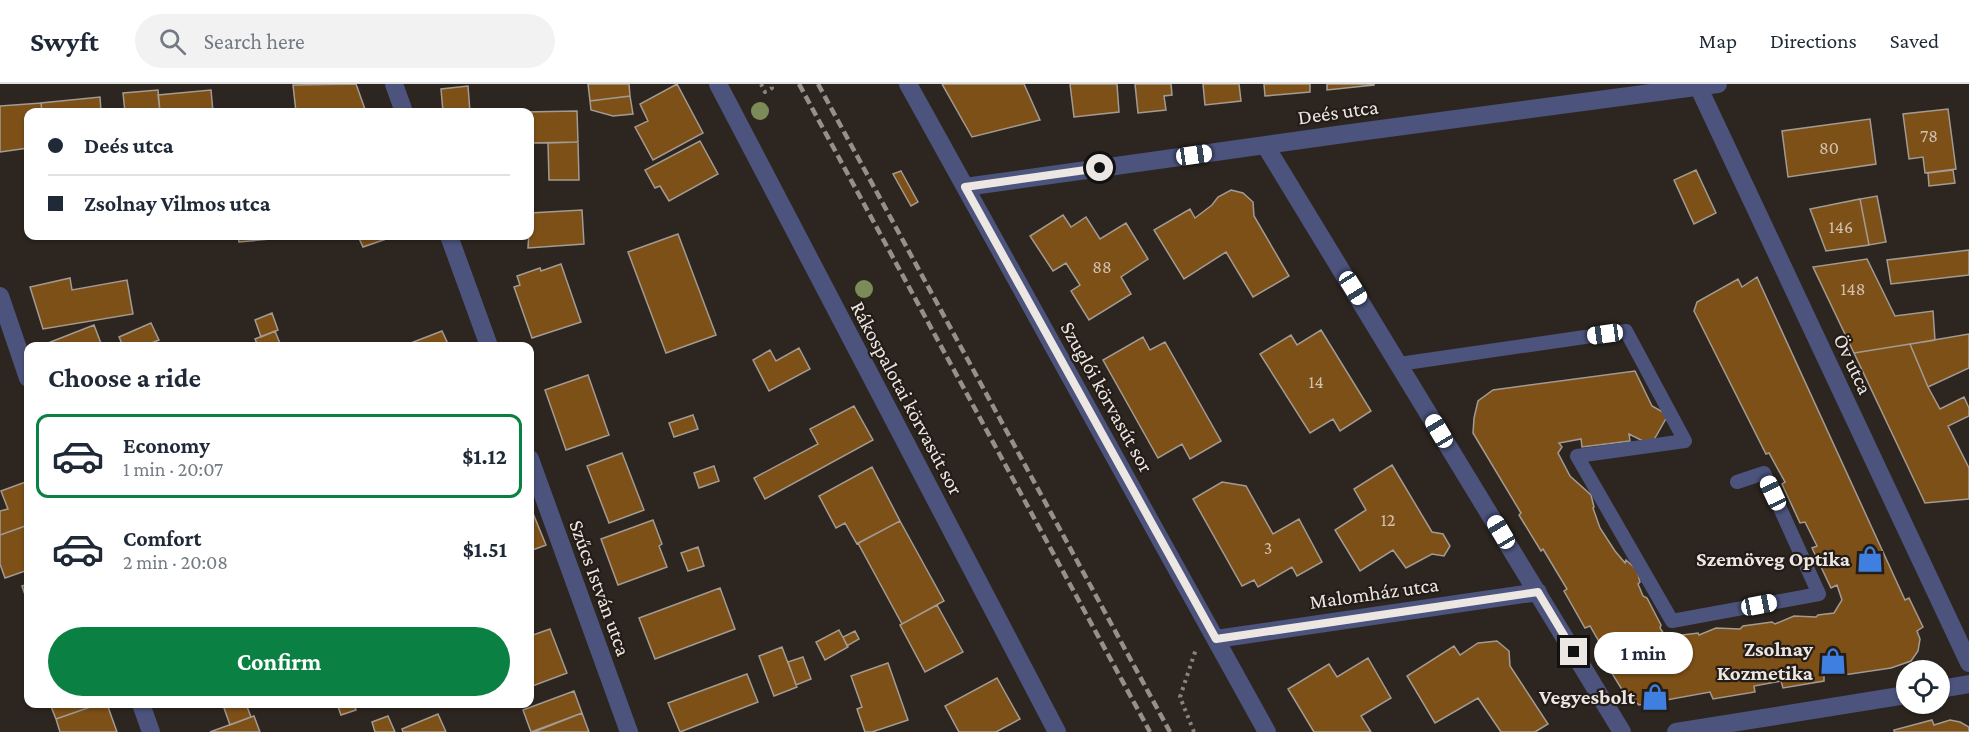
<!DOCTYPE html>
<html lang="en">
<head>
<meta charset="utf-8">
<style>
	:root { --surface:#fff; --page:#f2f2f3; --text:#1f2937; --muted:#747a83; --line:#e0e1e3; --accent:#0b8043 }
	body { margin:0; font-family:"Crimson Pro",serif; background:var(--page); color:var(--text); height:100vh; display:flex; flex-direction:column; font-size:22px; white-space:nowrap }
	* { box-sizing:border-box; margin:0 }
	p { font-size:20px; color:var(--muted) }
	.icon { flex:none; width:33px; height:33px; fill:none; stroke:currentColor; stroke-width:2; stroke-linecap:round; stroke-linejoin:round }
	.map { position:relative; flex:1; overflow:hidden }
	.side { position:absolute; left:24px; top:258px; width:510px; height:366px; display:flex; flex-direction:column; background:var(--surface); border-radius:12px; box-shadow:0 2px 4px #0004 }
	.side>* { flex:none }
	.banner { position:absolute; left:24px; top:24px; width:510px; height:132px; border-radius:12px; box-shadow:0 2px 4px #0004; display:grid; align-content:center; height:132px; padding:0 24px; background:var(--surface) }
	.tools { position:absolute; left:1896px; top:576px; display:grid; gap:12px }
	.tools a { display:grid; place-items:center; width:54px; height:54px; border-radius:50%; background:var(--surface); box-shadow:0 2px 4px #0004; font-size:30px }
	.end { position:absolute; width:27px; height:27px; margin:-14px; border:8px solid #ece7e3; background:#111; box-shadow:0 0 0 3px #111 }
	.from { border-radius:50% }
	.bubble { position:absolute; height:42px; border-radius:21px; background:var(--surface); box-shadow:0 2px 4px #0004; font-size:20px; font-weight:700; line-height:42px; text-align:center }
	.car { position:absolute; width:18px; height:36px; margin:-18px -9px; border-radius:8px; box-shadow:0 0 4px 2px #0007; background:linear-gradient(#fff 24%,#345 0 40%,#fff 0 76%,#345 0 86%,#fff 0) }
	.banner b { display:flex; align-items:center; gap:21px; height:57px; font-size:22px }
	.banner b+b { border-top:2px solid var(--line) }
	.banner i { width:15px; height:15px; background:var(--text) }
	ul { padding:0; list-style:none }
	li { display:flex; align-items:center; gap:18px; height:84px; margin:0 12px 9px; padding:0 12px; border:3px solid transparent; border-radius:12px }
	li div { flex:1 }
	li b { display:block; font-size:22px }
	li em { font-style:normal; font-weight:700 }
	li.on { border-color:var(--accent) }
	li>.icon { width:54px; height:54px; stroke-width:1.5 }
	h2 { padding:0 24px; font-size:27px; line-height:72px }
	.primary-button { display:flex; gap:12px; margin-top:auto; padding:12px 24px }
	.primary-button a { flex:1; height:69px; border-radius:36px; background:var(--accent); color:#fff; font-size:24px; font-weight:700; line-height:69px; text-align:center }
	header { display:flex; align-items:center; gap:36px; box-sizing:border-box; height:84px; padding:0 30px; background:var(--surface); border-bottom:2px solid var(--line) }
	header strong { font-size:28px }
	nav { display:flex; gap:33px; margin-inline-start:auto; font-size:21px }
	.search { width:420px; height:54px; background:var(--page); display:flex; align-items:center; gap:15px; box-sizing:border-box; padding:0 21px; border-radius:33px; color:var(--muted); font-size:22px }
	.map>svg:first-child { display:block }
	.building { fill:#7d5018; stroke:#a39b93; stroke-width:1.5 }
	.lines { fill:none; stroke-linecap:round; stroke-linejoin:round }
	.path { stroke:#8a847f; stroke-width:4; stroke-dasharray:3 4.5; stroke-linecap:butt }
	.lane { stroke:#4c547e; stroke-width:14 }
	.street { stroke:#4c547e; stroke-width:18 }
	.rail { stroke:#96908b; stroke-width:4.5; stroke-dasharray:9 4.5; stroke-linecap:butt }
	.tree { fill:#7b8c59 }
	.route { stroke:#ece7e3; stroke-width:8 }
	.labels { text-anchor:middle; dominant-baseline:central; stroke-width:4.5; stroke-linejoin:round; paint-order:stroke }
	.number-label { font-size:18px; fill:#d0c1b0 }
	.street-label { font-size:21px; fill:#ece7e3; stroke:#231c17 }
	.poi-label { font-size:21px; font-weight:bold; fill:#ece7e3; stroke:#231c17; text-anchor:end }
</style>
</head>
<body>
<header>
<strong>Swyft</strong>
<div class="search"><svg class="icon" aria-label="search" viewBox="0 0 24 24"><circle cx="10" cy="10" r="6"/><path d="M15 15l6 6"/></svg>Search here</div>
<nav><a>Map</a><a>Directions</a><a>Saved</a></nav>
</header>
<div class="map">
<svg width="1969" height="648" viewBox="0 0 1969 648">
	<rect width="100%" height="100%" fill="#2d2620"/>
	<!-- building -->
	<path class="building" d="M356 0 366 28H296L293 1Z
		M588 0H629L630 12 590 17Z
		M677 0 703 49 653 76 635 43 648 37 640 20Z
		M942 0H1024L1040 36 972 53Z
		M1070 0H1117L1119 28 1074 33Z
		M1135 0H1171L1172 11 1164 12 1166 26 1138 29Z
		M1203 0H1239L1241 17 1205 21Z
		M1264 0H1310V8L1265 12Z
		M1327 0H1374V1L1327 6Z
		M468 2 470 28 488 27V28H443L441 5Z
		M158 6 160 28H125L123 9Z
		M211 6 213 28H160L158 11Z
		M630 12 633 30 613 32 591 26 590 17Z
		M100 13 101 28H42L41 19Z
		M41 19 42 28H28V64L0 68V22Z
		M1948 25 1956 85 1925 89 1923 73 1909 75 1903 30Z
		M577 27 578 58 530 59V28H523Z
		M1870 35 1876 80 1788 93 1782 47Z
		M700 57 718 90 669 117 660 102 655 104 645 86Z
		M578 58 579 96H549L548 59Z
		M1696 86 1716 129 1694 140 1674 96Z
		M1953 86 1955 99 1929 102 1928 89Z
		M901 87 918 118 911 122 893 90Z
		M1231 106 1243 109 1253 118 1254 132 1289 192 1253 213 1226 168 1184 195 1154 146 1190 125 1195 134 1212 121 1218 113Z
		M1877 112 1886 158 1869 161 1860 115Z
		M1860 115 1869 161 1826 167 1810 125Z
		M582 126 584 160 528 164 530 129Z
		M1063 131 1071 143 1086 133 1100 155 1126 139 1148 175 1121 193 1131 210 1089 236 1071 207 1080 201 1066 179 1053 187 1030 152Z
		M678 150 716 251 666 269 628 168Z
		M238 152H281V154L239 158Z
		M358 152H395L363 163Z
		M1969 166V191L1891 200 1887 176Z
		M1867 175 1895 232 1933 227 1935 256 1854 269 1813 183Z
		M561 180 581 238 532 254 514 203 520 201 517 192 540 184 541 187Z
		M1757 193 1905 516 1909 514 1923 543 1917 547 1920 555 1918 567 1911 577 1891 584 1844 591 1843 587 1824 590V597L1783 604 1781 597 1754 602 1755 608 1713 615 1710 608 1639 621 1633 615 1629 617 1605 578 1609 575 1590 542 1585 544 1564 507 1567 505 1543 465 1541 467 1519 431 1521 429 1473 349 1474 334 1478 317 1493 306 1635 287 1652 322 1668 331 1651 361 1629 350 1630 357 1582 363 1581 355 1559 359 1562 363 1558 369 1570 392 1591 411 1594 423 1593 424 1600 444 1615 467 1625 479 1626 476 1637 486 1640 498 1638 500 1643 512 1647 514 1661 541 1660 544 1666 553 1698 549 1699 551 1716 544 1740 545 1743 542 1772 538 1775 540 1794 532 1816 533 1818 531 1834 529 1842 516 1837 501 1831 504 1812 464 1817 462 1805 438 1800 439 1782 400 1785 398 1769 369 1766 370 1694 227 1697 218 1738 195 1742 203Z
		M70 194 72 206 127 196 133 230 43 245 30 203Z
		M272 229 278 246 261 253 255 236Z
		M151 239 159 256 144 262H123L119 253Z
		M94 241 102 262H49L48 259Z
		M1321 246 1371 327 1340 347 1333 335 1310 349 1260 270 1291 251 1297 261Z
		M275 247 281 262H258L255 255Z
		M442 247 449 262H403Z
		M1969 250V284L1928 303 1910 260Z
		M1143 253 1150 266 1165 258 1221 357 1190 375 1182 360 1158 374 1103 276Z
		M1910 260 1928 303 1940 325 1964 313 1969 324V332L1948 342 1969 384V415L1925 419 1854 269Z
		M799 264 810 285 769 307 753 276 770 266 776 277Z
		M588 291 609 351 566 366 545 306Z
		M854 322 873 356 765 415 754 394 818 360 810 345Z
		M693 331 698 345 674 353 669 339Z
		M622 369 644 426 609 439 587 382Z
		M1392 381 1432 448 1443 450 1450 462 1444 472 1432 470 1406 484 1393 466 1360 487 1335 446 1366 426 1354 405Z
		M714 382 719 397 699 404 694 389Z
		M872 383 900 437 857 460 845 439 836 444 819 412Z
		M28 397V441L0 451V427L8 425 1 407Z
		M1222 398 1246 402 1273 450 1299 435 1322 478 1297 492 1292 483 1258 503 1254 496 1242 502 1193 415Z
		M530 422 546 461 530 467Z
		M653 436 662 460 659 462 667 483 618 501 601 455Z
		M900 437 944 517 902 540 858 459Z
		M28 441V486L5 494 0 480V451Z
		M698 463 704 482 688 487 681 469Z
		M28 500V520L22 502Z
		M720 504 735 545 655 575 639 534Z
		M937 521 963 568 925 588 900 541Z
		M550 545 567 589 530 603V552Z
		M839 546 848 563 825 576 816 558Z
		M855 547 859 555 847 562 843 553Z
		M1497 557 1509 567 1510 582 1548 640 1535 648H1501L1478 614 1435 639 1407 592 1454 562 1460 571 1478 559Z
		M782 563 797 603 774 612 759 572Z
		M803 573 811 595 796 601 788 578Z
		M1368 574 1391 614 1361 632 1371 648H1314L1288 605 1329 580 1337 593Z
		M888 579 908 636 872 648H865L857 625 862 623 851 592Z
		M747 590 758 618 680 648 668 619Z
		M997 594 1020 635 996 648H959L945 622Z
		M574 607 582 629 531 648 523 626Z
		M50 620H99L56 635Z
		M99 620H107L117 648H60L56 635Z
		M237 620H246L251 633 230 641 224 624Z
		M337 620H354L356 626 341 631Z
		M582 629 589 648H534Z
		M438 630 446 648H403L402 645Z
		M254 632 260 648H210L251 633Z
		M388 632 395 648H375L372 638Z
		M1932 636 1934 641 1950 636 1960 638 1969 643V648H1894V646Z"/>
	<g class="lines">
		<!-- path -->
		<path class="path" d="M761 0 765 8 772 4 770 0
			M1194 648 1180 613 1196 565"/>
		<!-- lane -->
		<path class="lane" d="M1399 280 1626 247 1685 357 1577 372 1672 537 1819 510 1764 389 1737 398"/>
		<!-- street -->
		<path class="street" d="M394 0 404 28
			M718 0 1057 648
			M908 0 1267 648
			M1697 0 1969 579
			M1265 61 1622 648
			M965 103 1351 49 1718 0
			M449 152 489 262
			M0 212 28 294
			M530 375 629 648
			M1216 555 1538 508
			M1940 605 1969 600
			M141 620 151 648
			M1676 648 1906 611"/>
		<!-- rail -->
		<path class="rail" d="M799 0 1150 648
			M818 0 1170 648"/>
	</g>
	<!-- trees -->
	<g class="tree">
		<circle cx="760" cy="27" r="9"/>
		<circle cx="864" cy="205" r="9"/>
	</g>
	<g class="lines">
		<!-- route -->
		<path class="route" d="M1100 84 965 103 1216 555 1538 508 1574 568"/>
	</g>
	<!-- icons -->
	<defs>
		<symbol id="shop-bare" viewBox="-9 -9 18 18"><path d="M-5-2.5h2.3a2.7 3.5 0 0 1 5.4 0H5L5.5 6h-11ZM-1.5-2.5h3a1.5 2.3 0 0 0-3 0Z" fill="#3f7fe0" stroke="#231c17" stroke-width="2.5" paint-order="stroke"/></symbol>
	</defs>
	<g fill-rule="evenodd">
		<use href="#shop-bare" x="1851" y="456" width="38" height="38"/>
		<use href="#shop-bare" x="1814" y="558" width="38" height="38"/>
		<use href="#shop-bare" x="1636" y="594" width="38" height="38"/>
	</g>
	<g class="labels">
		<!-- number labels -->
		<g class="number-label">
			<text x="1929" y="52">78</text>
			<text x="1829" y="64">80</text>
			<text x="1841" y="143">146</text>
			<text x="1102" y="183">88</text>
			<text x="1853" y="205">148</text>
			<text x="1316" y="298">14</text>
			<text x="1388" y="436">12</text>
			<text x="1268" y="464">3</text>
		</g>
		<!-- street labels -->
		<g class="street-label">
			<text transform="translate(1338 28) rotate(-8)">Deés utca</text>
			<text transform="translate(1853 280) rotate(65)">Öv utca</text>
			<text transform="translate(1107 313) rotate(61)">Szuglói körvasút sor</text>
			<text transform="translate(907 314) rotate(62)">Rákospalotai körvasút sor</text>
			<text transform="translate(600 504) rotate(70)">Szűcs István utca</text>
			<text transform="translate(1374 509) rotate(-8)">Malomház utca</text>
		</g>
		<!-- poi labels -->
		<g class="poi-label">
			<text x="1850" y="475">Szemöveg Optika</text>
			<text x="1813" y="565">Zsolnay<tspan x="1813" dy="24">Kozmetika</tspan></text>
			<text x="1635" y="613">Vegyesbolt</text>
		</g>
	</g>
</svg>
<div class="tools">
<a><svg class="icon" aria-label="locate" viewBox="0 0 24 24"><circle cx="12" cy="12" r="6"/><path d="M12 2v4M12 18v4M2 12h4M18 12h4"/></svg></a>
</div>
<i class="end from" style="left:1100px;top:84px"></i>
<i class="end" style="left:1574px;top:568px"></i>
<div class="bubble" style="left:1594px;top:548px;width:99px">1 min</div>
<i class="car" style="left:1194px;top:71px;rotate:82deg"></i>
<i class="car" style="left:1353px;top:204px;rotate:148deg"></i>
<i class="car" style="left:1605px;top:250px;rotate:262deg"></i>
<i class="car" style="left:1439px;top:347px;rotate:329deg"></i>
<i class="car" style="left:1773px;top:409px;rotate:335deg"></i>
<i class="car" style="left:1501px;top:448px;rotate:329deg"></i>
<i class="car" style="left:1759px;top:521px;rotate:79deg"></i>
<div class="banner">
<b><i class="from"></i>Deés utca</b>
<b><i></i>Zsolnay Vilmos utca</b>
</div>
<section class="side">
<h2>Choose a ride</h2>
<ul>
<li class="on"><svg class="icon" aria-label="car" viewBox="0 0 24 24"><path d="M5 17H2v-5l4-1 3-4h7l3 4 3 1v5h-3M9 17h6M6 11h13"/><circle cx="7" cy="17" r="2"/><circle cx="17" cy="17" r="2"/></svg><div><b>Economy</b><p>1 min · 20:07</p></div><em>$1.12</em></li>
<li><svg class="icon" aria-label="car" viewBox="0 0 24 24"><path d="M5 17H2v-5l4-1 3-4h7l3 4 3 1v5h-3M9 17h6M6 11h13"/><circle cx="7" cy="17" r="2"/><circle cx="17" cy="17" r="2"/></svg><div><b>Comfort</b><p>2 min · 20:08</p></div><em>$1.51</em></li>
</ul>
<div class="primary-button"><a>Confirm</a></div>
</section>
</div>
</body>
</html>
